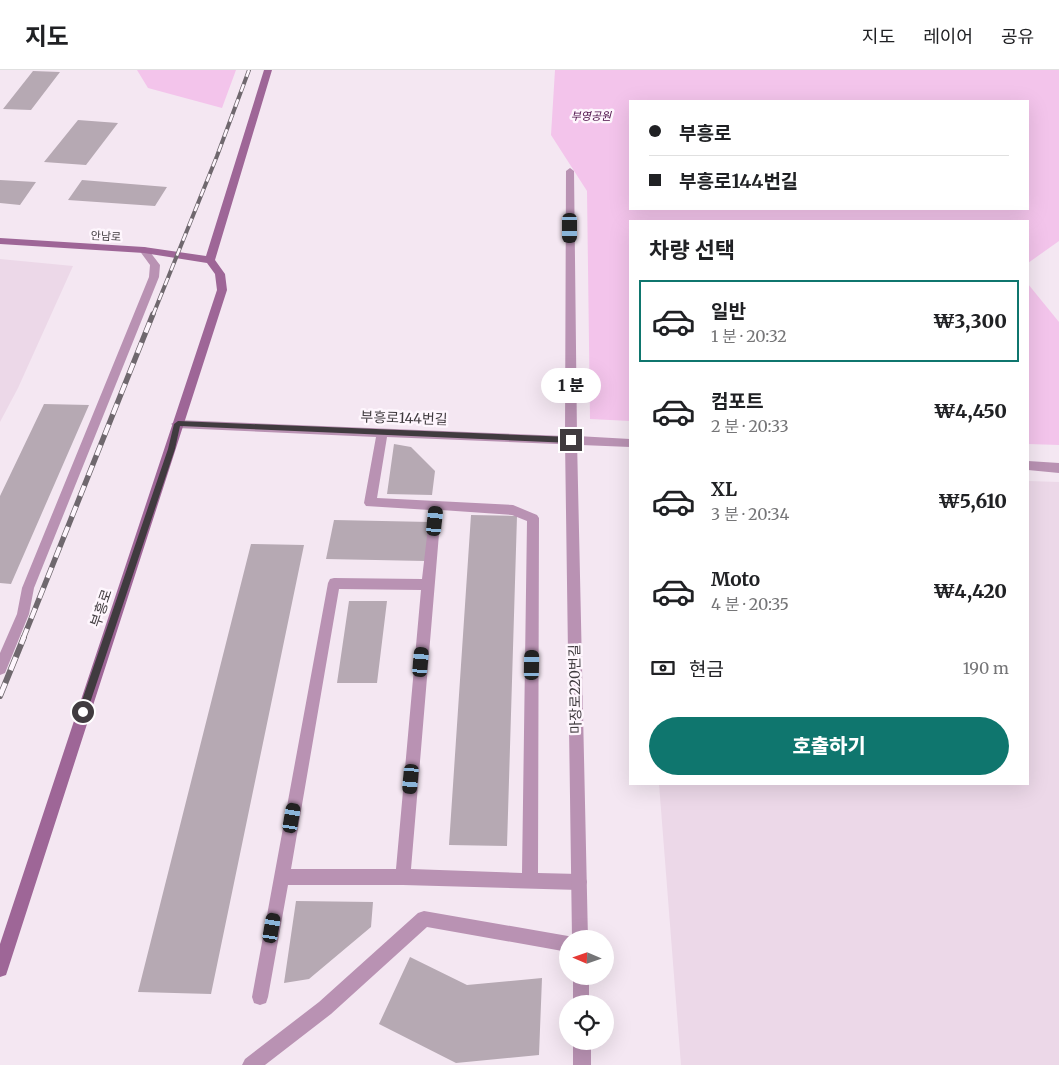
<!DOCTYPE html>
<html lang="ko">
<head>
<meta charset="utf-8">
<style>
	:root { --surface:#fff; --page:#f6f6f6; --text:#202124; --muted:#757577; --line:#e0e0e0; --accent:#0f766e }
	body { margin:0; font-family:Merriweather,"Noto Sans KR",serif; background:var(--page); color:var(--text); height:100vh; display:flex; flex-direction:column; font-size:19px; white-space:nowrap }
	* { box-sizing:border-box; margin:0 }
	p { font-size:16px; color:var(--muted) }
	.icon { flex:none; width:28px; height:28px; fill:none; stroke:currentColor; stroke-width:2; stroke-linecap:round; stroke-linejoin:round }
	.map { position:relative; flex:1; overflow:hidden }
	.details { position:absolute; left:629px; top:150px; width:400px; height:565px; display:flex; flex-direction:column; background:var(--surface); border-radius:0px; box-shadow:0 5px 20px #0002 }
	.details>* { flex:none }
	.hud { position:absolute; left:629px; top:30px; width:400px; height:110px; border-radius:0px; box-shadow:0 5px 20px #0002; display:grid; align-content:center; height:110px; padding:0 20px; background:var(--surface) }
	.needle { width:32px; rotate:272deg }
	.fabs { position:absolute; left:559px; top:860px; display:grid; gap:10px }
	.fabs a { display:grid; place-items:center; width:55px; height:55px; border-radius:50%; background:var(--surface); box-shadow:0 5px 20px #0002; font-size:25px }
	.end { position:absolute; width:22px; height:22px; margin:-11px; border:6px solid #403b3f; background:#fff; box-shadow:0 0 0 2px #fff }
	.from { border-radius:50% }
	.bubble { position:absolute; height:35px; border-radius:18px; background:var(--surface); box-shadow:0 5px 20px #0002; font-size:16px; font-weight:800; line-height:35px; text-align:center }
	.car { position:absolute; width:15px; height:30px; margin:-15px -8px; border-radius:6px; box-shadow:0 0 4px 1px #0007; background:linear-gradient(#222 24%,#8ab4d8 0 40%,#222 0 76%,#8ab4d8 0 86%,#222 0) }
	.hud b { display:flex; align-items:center; gap:18px; height:48px; font-size:19px }
	.hud b+b { border-top:1px solid var(--line) }
	.hud i { width:12px; height:12px; background:var(--text) }
	ul { padding:0; list-style:none }
	li { display:flex; align-items:center; gap:15px; height:82px; margin:0 10px 8px; padding:0 10px; border:2px solid transparent; border-radius:0px }
	li div { flex:1 }
	li b { display:block; font-size:19px }
	li em { font-style:normal; font-weight:800 }
	li.active { border-color:var(--accent) }
	li>.icon { width:45px; height:45px; stroke-width:1.5 }
	h2 { padding:0 20px; font-size:22px; line-height:60px }
	.pay { display:flex; align-items:center; gap:12px; height:55px; padding:0 20px; font-size:19px }
	.pay p { margin-inline-start:auto }
	.action { display:flex; gap:10px; margin-top:auto; padding:10px 20px }
	.action a { flex:1; height:58px; border-radius:30px; background:var(--accent); color:#fff; font-size:20px; font-weight:800; line-height:58px; text-align:center }
	header { display:flex; align-items:center; gap:30px; box-sizing:border-box; height:70px; padding:0 25px; background:var(--surface); border-bottom:1px solid var(--line) }
	header strong { font-size:24px }
	nav { display:flex; gap:28px; margin-inline-start:auto; font-size:18px }
	.map>svg:first-child { display:block }
	.built { fill:#ecd8e8 }
	.green { fill:#f3c4eb; fill-rule:evenodd }
	.building { fill:#b6a9b3 }
	.lines { fill:none; stroke-linecap:round; stroke-linejoin:round }
	.service { fill:#b992b3; fill-rule:evenodd }
	.minor { fill:#b992b3; fill-rule:evenodd }
	.secondary { fill:#9e6697; fill-rule:evenodd }
	.rail-far2-casing { stroke:#6f686e; stroke-width:4 }
	.rail-far1-casing { stroke:#6f686e; stroke-width:5.5 }
	.rail-casing { stroke:#6f686e; stroke-width:6 }
	.rail-far2 { stroke:#fef6fd; stroke-width:2.5; stroke-dasharray:8; stroke-linecap:butt }
	.rail-far1 { stroke:#fef6fd; stroke-width:4; stroke-dasharray:11; stroke-linecap:butt }
	.rail { stroke:#fef6fd; stroke-width:4.5; stroke-dasharray:14; stroke-linecap:butt }
	.route { fill:#403b3f }
	.labels { text-anchor:middle; dominant-baseline:central; stroke-width:5; stroke-linejoin:round; paint-order:stroke }
	.far-park-label { font-size:11px; font-style:italic; fill:#470943; stroke:#fef6fd }
	.far-street-label { font-size:11px; fill:#403b3f; stroke:#fef6fd }
	.street-label { font-size:14px; fill:#403b3f; stroke:#fef6fd }
</style>
</head>
<body>
<header>
<strong>지도</strong>
<nav><a>지도</a><a>레이어</a><a>공유</a></nav>
</header>
<div class="map">
<svg width="1059" height="995" viewBox="0 0 1059 995">
	<rect width="100%" height="100%" fill="#f4e7f2"/>
	<!-- built -->
	<path class="built" d="M0 189 73 196 18 318 0 352Z
		M1028 411 1059 412V995H681L659 714H1028Z"/>
	<!-- green -->
	<path class="green" d="M137 0H236L222 38 148 18Z
		M555 0H1059V171L1028 193V151H630V351L590 349 587 121 551 65ZM630 31H1028V139H630Z
		M1028 214 1059 252V375L1028 374Z"/>
	<!-- building -->
	<path class="building" d="M33 1 60 2 31 40 3 39Z
		M78 50 118 53 86 95 44 92Z
		M0 110 36 112 20 135 0 133Z
		M82 110 167 117 155 136 68 130Z
		M44 334 89 335 11 514 0 513V426Z
		M394 374 411 377 435 401 432 425 387 424Z
		M471 445 517 446 507 776 449 775Z
		M334 450 430 452 425 491 326 489Z
		M251 474 304 475 211 924 138 922Z
		M349 531H387L377 613H337Z
		M296 831 373 832 371 857 309 909 284 913Z
		M410 887 467 915 542 908 539 985 456 993 379 954Z"/>
	<g class="lines">
		<!-- service -->
		<path class="service" d="M570 98 574 101 577 366 630 369V377L387 367 377 428 513 435 537 445 539 448 538 803 579 804 585 806 587 812 585 818 579 820 403 815H288L268 927 266 933 260 935 254 933 252 927 328 513 330 509 334 508 422 509 430 440 366 436 364 433 376 367 177 358 171 354 177 350 565 366 566 101ZM441 440 512 445 527 451 522 803 411 799ZM339 519 421 520 396 799H291Z
			M144 177 147 178 160 195 159 207 34 518 29 544 5 603 0 605V583L17 544 22 518 149 207 150 195 139 180Z
			M1028 391 1059 393V403L1028 400Z
			M424 841 568 866 574 869H568V882L427 857 331 944 265 995H242L245 989 319 932 418 843Z"/>
		<!-- minor -->
		<path class="minor" d="M571 366 577 370 588 869H572L565 370Z
			M573 906H589V934H573Z
			M573 971H591V995H573Z"/>
		<!-- secondary -->
		<path class="secondary" d="M264 0H272L215 190 225 204 227 220 8 899 6 905 0 907V874L217 220 215 204 207 193 144 183 0 174V168L144 177 206 186Z"/>
		<defs>
			<path id="rail-far2" d="M153 245 217 86 249 0"/>
			<path id="rail-far1" d="M23 569 153 244"/>
			<path id="rail" d="M0 626 24 567"/>
		</defs>
		<!-- rail-far2 casing -->
		<use href="#rail-far2" class="rail-far2-casing"/>
		<!-- rail-far1 casing -->
		<use href="#rail-far1" class="rail-far1-casing"/>
		<!-- rail casing -->
		<use href="#rail" class="rail-casing"/>
		<!-- rail-far2 -->
		<use href="#rail-far2" class="rail-far2"/>
		<!-- rail-far1 -->
		<use href="#rail-far1" class="rail-far1"/>
		<!-- rail -->
		<use href="#rail" class="rail"/>
	</g>
	<!-- route -->
	<path class="route" d="M178 351 571 367 574 370 571 373 180 356 175 379 87 642 83 646 78 642 168 379 174 354Z"/>
	<g class="labels">
		<!-- far-park labels -->
		<g class="far-park-label">
			<text x="591" y="46">부영공원</text>
		</g>
		<!-- far-street labels -->
		<g class="far-street-label">
			<text transform="translate(106 166) rotate(3)">안남로</text>
		</g>
		<!-- street labels -->
		<g class="street-label">
			<text transform="translate(404 348) rotate(2)">부흥로144번길</text>
			<text transform="translate(101 538) rotate(-71)">부흥로</text>
			<text transform="translate(575 619) rotate(-91)">마장로220번길</text>
		</g>
	</g>
</svg>
<div class="fabs">
<a><svg class="needle" viewBox="-14 -14 28 28"><path d="M0-13l5 13h-10z" fill="#e53935"/><path d="M0 13l5-13h-10z" fill="#757577"/></svg></a>
<a><svg class="icon" aria-label="locate" viewBox="0 0 24 24"><circle cx="12" cy="12" r="6"/><path d="M12 2v4M12 18v4M2 12h4M18 12h4"/></svg></a>
</div>
<i class="end from" style="left:83px;top:642px"></i>
<i class="end" style="left:571px;top:370px"></i>
<div class="bubble" style="left:541px;top:298px;width:60px">1 분</div>
<i class="car" style="left:570px;top:158px;rotate:180deg"></i>
<i class="car" style="left:435px;top:451px;rotate:6deg"></i>
<i class="car" style="left:421px;top:592px;rotate:5deg"></i>
<i class="car" style="left:532px;top:595px;rotate:1deg"></i>
<i class="car" style="left:411px;top:709px;rotate:185deg"></i>
<i class="car" style="left:292px;top:748px;rotate:10deg"></i>
<i class="car" style="left:272px;top:858px;rotate:10deg"></i>
<div class="hud">
<b><i class="from"></i>부흥로</b>
<b><i></i>부흥로144번길</b>
</div>
<section class="details">
<h2>차량 선택</h2>
<ul>
<li class="active"><svg class="icon" aria-label="car" viewBox="0 0 24 24"><path d="M5 17H2v-5l4-1 3-4h7l3 4 3 1v5h-3M9 17h6M6 11h13"/><circle cx="7" cy="17" r="2"/><circle cx="17" cy="17" r="2"/></svg><div><b>일반</b><p>1 분 · 20:32</p></div><em>₩3,300</em></li>
<li><svg class="icon" aria-label="car" viewBox="0 0 24 24"><path d="M5 17H2v-5l4-1 3-4h7l3 4 3 1v5h-3M9 17h6M6 11h13"/><circle cx="7" cy="17" r="2"/><circle cx="17" cy="17" r="2"/></svg><div><b>컴포트</b><p>2 분 · 20:33</p></div><em>₩4,450</em></li>
<li><svg class="icon" aria-label="car" viewBox="0 0 24 24"><path d="M5 17H2v-5l4-1 3-4h7l3 4 3 1v5h-3M9 17h6M6 11h13"/><circle cx="7" cy="17" r="2"/><circle cx="17" cy="17" r="2"/></svg><div><b>XL</b><p>3 분 · 20:34</p></div><em>₩5,610</em></li>
<li><svg class="icon" aria-label="car" viewBox="0 0 24 24"><path d="M5 17H2v-5l4-1 3-4h7l3 4 3 1v5h-3M9 17h6M6 11h13"/><circle cx="7" cy="17" r="2"/><circle cx="17" cy="17" r="2"/></svg><div><b>Moto</b><p>4 분 · 20:35</p></div><em>₩4,420</em></li>
</ul>
<div class="pay"><svg class="icon" aria-label="cash" viewBox="0 0 24 24"><path d="M3 7h18v10H3z"/><circle cx="12" cy="12" r="2"/></svg>현금<p>190 m</p></div>
<div class="action"><a>호출하기</a></div>
</section>
</div>
</body>
</html>
